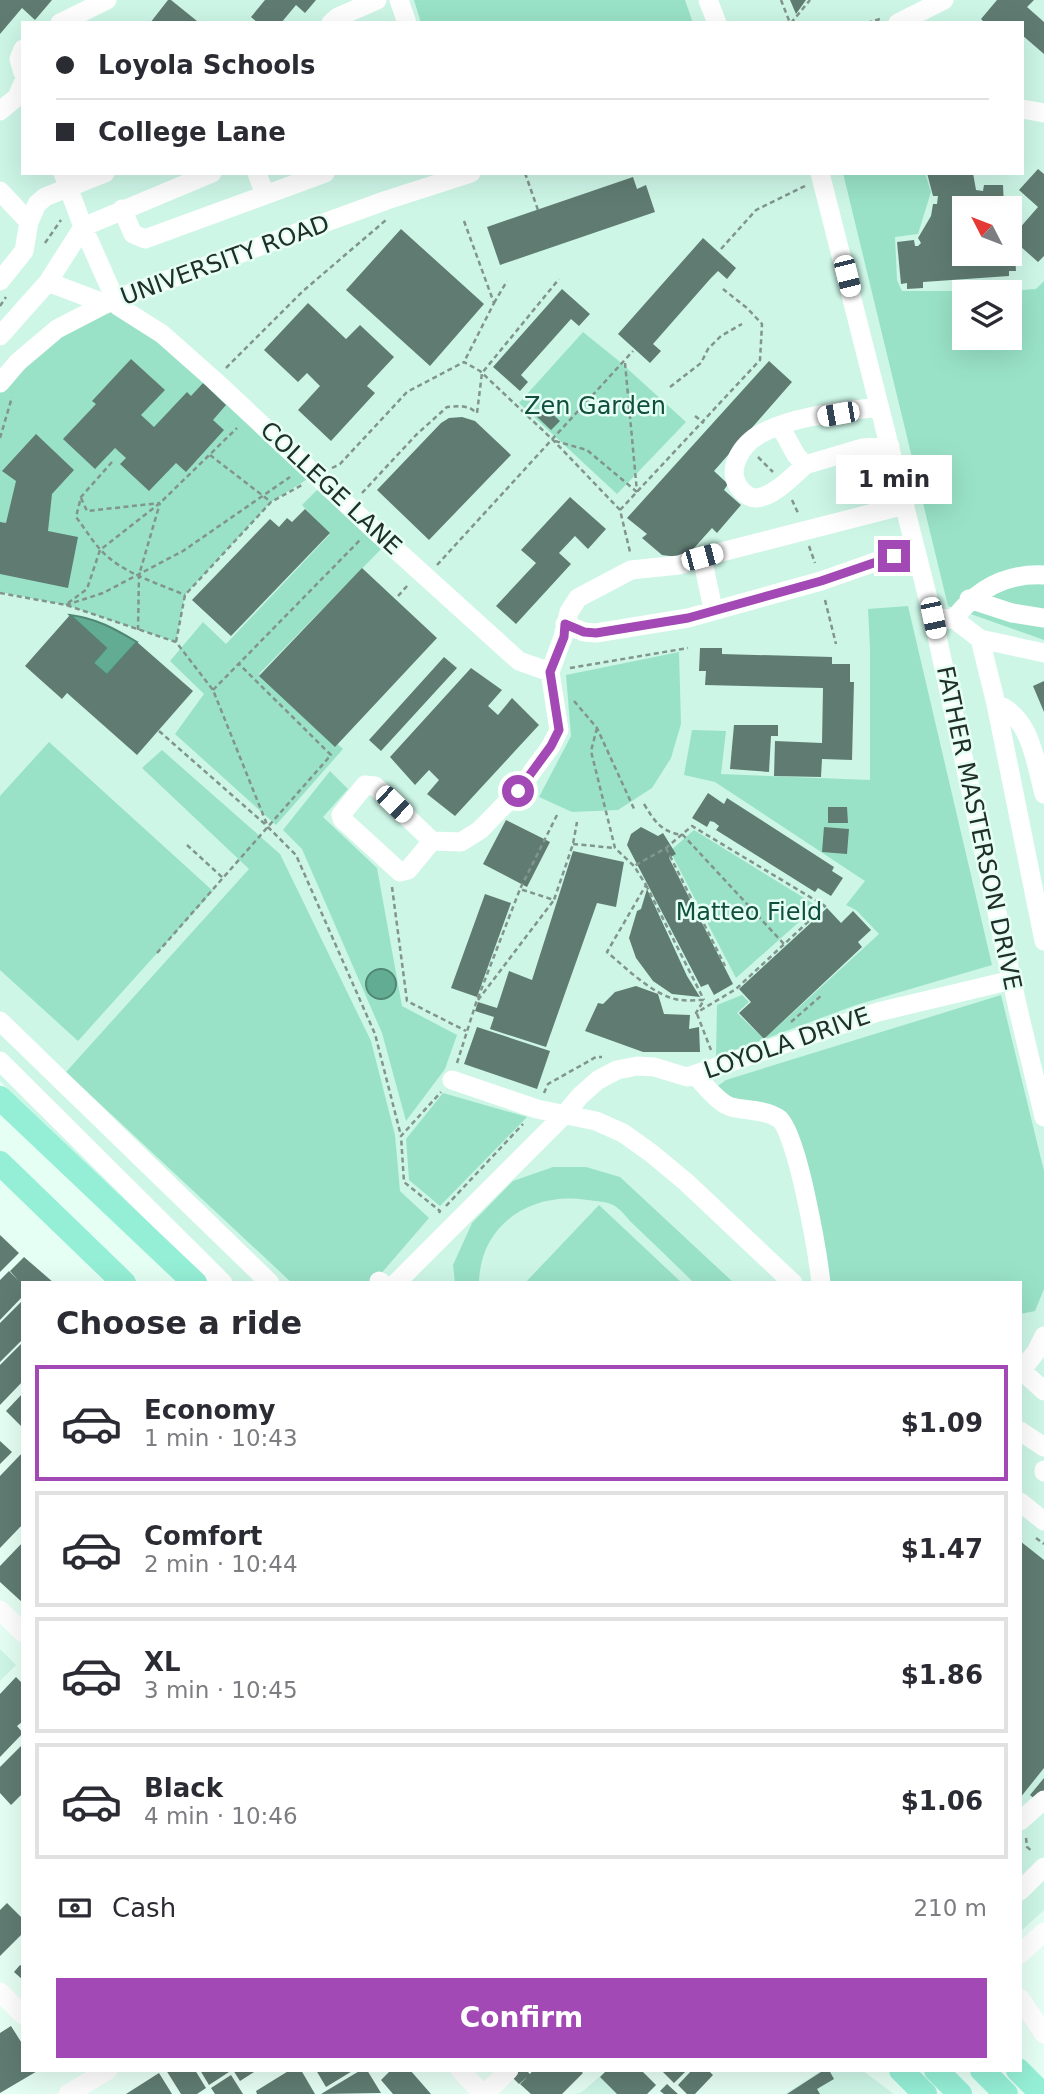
<!DOCTYPE html>
<html lang="en">
<head>
<meta charset="utf-8">
<style>
	:root { --surface:#fff; --page:#f2f2f3; --text:#2b2b33; --muted:#7c7c81; --line:#e1e1e2; --accent:#a349b5 }
	body { margin:0; font-family:"DejaVu Sans",sans-serif; background:var(--page); color:var(--text); height:100vh; display:flex; flex-direction:column; font-size:26px; white-space:nowrap }
	* { box-sizing:border-box; margin:0 }
	p { font-size:23px; color:var(--muted) }
	.icon { flex:none; width:38px; height:38px; fill:none; stroke:currentColor; stroke-width:2; stroke-linecap:round; stroke-linejoin:round }
	.map { position:relative; flex:1; overflow:hidden }
	.details { position:absolute; left:21px; top:1281px; width:1001px; height:791px; display:flex; flex-direction:column; background:var(--surface); border-radius:0px; box-shadow:0 7px 28px #0002 }
	.details>* { flex:none }
	.hud { position:absolute; left:21px; top:21px; width:1003px; height:154px; border-radius:0px; box-shadow:0 7px 28px #0002; display:grid; align-content:center; height:154px; padding:0 35px; background:var(--surface) }
	.needle { width:46px; rotate:312deg }
	.fabs { position:absolute; left:952px; top:196px; display:grid; gap:14px }
	.fabs a { display:grid; place-items:center; width:70px; height:70px; border-radius:0px; background:var(--surface); box-shadow:0 7px 28px #0002; font-size:35px }
	.end { position:absolute; width:32px; height:32px; margin:-16px; border:9px solid #a349b5; background:#fff; box-shadow:0 0 0 4px #fff }
	.from { border-radius:50% }
	.bubble { position:absolute; height:49px; border-radius:0px; background:var(--surface); box-shadow:0 7px 28px #0002; font-size:23px; font-weight:800; line-height:49px; text-align:center }
	.car { position:absolute; width:21px; height:42px; margin:-21px -10px; border-radius:9px; box-shadow:0 0 5px 2px #0007; background:linear-gradient(#fff 24%,#345 0 40%,#fff 0 76%,#345 0 86%,#fff 0) }
	.hud b { display:flex; align-items:center; gap:24px; height:66px; font-size:26px }
	.hud b+b { border-top:2px solid var(--line) }
	.hud i { width:18px; height:18px; background:var(--text) }
	ul { padding:0; list-style:none }
	li { display:flex; align-items:center; gap:21px; height:116px; margin:0 14px 10px; padding:0 21px; border:4px solid var(--line); border-radius:0px }
	li div { flex:1 }
	li b { display:block; font-size:26px }
	li em { font-style:normal; font-weight:800 }
	li.current { border-color:var(--accent) }
	li>.icon { width:63px; height:63px; stroke-width:1.5 }
	h2 { padding:0 35px; font-size:32px; line-height:84px }
	.pay { display:flex; align-items:center; gap:18px; height:77px; padding:0 35px; font-size:26px }
	.pay p { margin-inline-start:auto }
	.primary-button { display:flex; gap:14px; margin-top:auto; padding:14px 35px }
	.primary-button a { flex:1; height:80px; border-radius:0px; background:var(--accent); color:#fff; font-size:28px; font-weight:800; line-height:80px; text-align:center }
	.map>svg:first-child { display:block }
	.built { fill:#cdf6e7; fill-rule:evenodd }
	.green { fill:#99e2c8; fill-rule:evenodd }
	.water { fill:#63ac94; stroke:#508674; stroke-width:2 }
	.building { fill:#607c72 }
	.lines { fill:none; stroke-linecap:round; stroke-linejoin:round }
	.path { stroke:#81948d; stroke-width:2.5; stroke-dasharray:5 3.5; stroke-linecap:butt }
	.minor { stroke:#fff; stroke-width:19 }
	.major { stroke:#95efd6; stroke-width:24 }
	.route { stroke:#a349b5; stroke-width:9 }
	.labels { text-anchor:middle; dominant-baseline:central; stroke-width:5; stroke-linejoin:round; paint-order:stroke }
	.street-label { font-size:24px; fill:#222e2a; stroke:#e6fff5 }
	.park-label { font-size:24px; fill:#104e3d; stroke:#e6fff5 }
</style>
</head>
<body>
<div class="map">
<svg width="1044" height="2094" viewBox="0 0 1044 2094">
	<rect width="100%" height="100%" fill="#e6fff5"/>
	<!-- built -->
	<path class="built" d="M0 0H1044V1910L1020 1932V1283H209L0 1081ZM23 23H1022V173H23ZM964 208H1010V254H964ZM964 292H1010V338H964Z
		M0 1649 16 1665 0 1681Z
		M607 2070H641L656 2085 647 2094H575L582 2092Z
		M822 2070H862L894 2094H785Z"/>
	<!-- green -->
	<path class="green" d="M414 0H685L693 23H421Z
		M843 173H925L931 192 918 234 895 237 897 280 902 291H1011L1036 289 1044 281V640L948 606ZM964 292H1010V338H964Z
		M108 291 314 475 271 502 185 595 176 642 66 605 0 592V385Z
		M583 332 619 361 686 422 617 494 519 403Z
		M323 484 386 544 259 674 343 749 276 825 175 734 204 694 170 661 203 622 226 644 330 534 302 505Z
		M908 606 992 965 856 1005 716 1057 717 1005 742 995 749 1002 737 1013 764 1039 879 934 856 910 846 905 865 881 715 782 684 775 692 730 726 731 721 774 870 780V648L868 609Z
		M679 652 681 724 671 758 652 788 618 810 572 812 539 797 571 736 566 675Z
		M49 742 213 891 78 1041 0 970V796Z
		M162 750 280 854 371 1041 395 1135 400 1191 429 1218 373 1283H292L66 1072 249 869 142 768Z
		M330 771 348 789 323 817 377 868 402 1006 457 1035 445 1069 406 1121 382 1033 302 849 283 830Z
		M694 830 817 906 736 978 670 851Z
		M1001 995 1044 1171V1289L1035 1311 1020 1314V1283H822L789 1123 731 1101 715 1088 726 1080Z
		M443 1093 527 1117 440 1206 409 1180 406 1139Z
		M553 1167H586L620 1177 734 1283H694C674 1263 653 1243 632 1223 627 1218 620 1208 613 1205 606 1201 594 1201 587 1200 532 1191 480 1224 479 1283H455L453 1265 472 1223 513 1181Z
		M599 1205 682 1283H525Z"/>
	<!-- water -->
	<path class="water" d="M70 615C96 618 115 629 137 642L107 675 93 663 106 648Z
		M366 984a15 15 0 1 1 30 0a15 15 0 1 1-30 0Z"/>
	<!-- building -->
	<path class="building" d="M0 0H52L35 20 22 8 0 34Z
		M168 0H171L197 21 195 23H150Z
		M265 0H316L305 13 296 5 281 23H258L251 17Z
		M790 0H806L796 14Z
		M997 0H1034L1027 7 1044 22V54L1022 35V23H985L981 19Z
		M1038 169 1044 174V256L1038 262 1011 238 1038 207 1019 190Z
		M927 173H973L976 190 983 191 984 185H1003L1004 208H964V254H1015L1016 271H1009V276L923 282V288L907 289V283L901 284 897 242 914 240 915 246H918L921 243 918 238 931 216 933 204H937L938 196H933Z
		M633 177 637 189 646 185 655 212 500 265 487 227Z
		M401 229 484 304 430 366 346 290Z
		M703 238 736 268 727 279 718 271 711 278 653 344 661 351 650 363 618 334Z
		M562 289 590 314 579 326 571 319 521 375 528 382 520 391 493 367Z
		M308 303 346 339 360 325 394 357 367 386 375 393 331 441 298 410 320 386 307 373 298 382 264 350Z
		M131 359 165 390 141 415 154 427 187 392 191 396 203 383 226 405 213 420 224 430 186 472 176 463 149 491 120 464 126 458 115 448 95 469 63 439 96 404 92 401Z
		M769 361 792 382 714 471 728 484 724 490 741 505 717 533 712 528 685 558 662 555 642 538 647 534 627 518Z
		M545 407 560 421 551 430 536 416Z
		M462 417 475 421 511 455 429 540 377 490 441 423 449 418Z
		M36 434 74 470 52 494 48 531 78 537 68 588 0 574V522L6 523 16 481 2 471Z
		M570 497 606 529 588 549 575 536 559 553 571 564 516 624 496 606 536 563 521 550Z
		M305 509 330 533 231 636 192 600 270 519 279 527 287 518 292 522Z
		M362 568 437 638 335 747 259 676Z
		M70 615 107 648 93 663 107 675 137 642 193 691 137 755 67 693 62 699 25 666Z
		M700 648H722V654L832 657V664H850V682H854L852 760 822 759 821 777 774 776 775 741 822 743 823 688 705 685 706 671H699Z
		M444 657 457 668 381 751 369 740Z
		M471 668 502 690 488 706 498 715 512 698 539 725 455 816 427 794 439 780 429 770 415 785 390 757Z
		M1044 681V712L1033 686Z
		M734 725H778V736H771L769 772 730 769Z
		M708 793 724 804 727 798 834 867 832 871 843 878 831 896 818 888 815 892 716 830 719 826 714 822 710 821 707 827 692 818Z
		M828 807H847L848 823H828Z
		M506 820 550 842 527 887 483 864Z
		M641 827 658 836 663 833 676 854 669 858 733 984 714 995 708 984 701 987 627 845 631 834Z
		M824 827 849 829 847 854 822 852Z
		M573 851 624 862 616 907 597 903 546 1047 490 1029 494 1017 475 1011 478 1002 497 1008 509 971 532 980Z
		M647 889 687 976 700 997 672 994 653 981 636 958 629 938 637 911 641 909Z
		M485 894 511 903 477 997 451 988Z
		M827 908 841 923 853 911 871 930 858 942 862 947 764 1039 739 1013 751 1002 739 989Z
		M636 986 658 994 664 1014 690 1015 689 1029 699 1027 700 1052H643L585 1031 598 1003 603 1004 615 992Z
		M477 1027 550 1051 537 1089 464 1064Z
		M0 1235 19 1253 0 1272Z
		M24 1257 54 1283H23V1296L0 1320V1280L9 1271 18 1280 10 1271Z
		M23 1300V1339L0 1362V1323Z
		M23 1342V1381L0 1405V1365Z
		M23 1393V1428L6 1411Z
		M0 1441 12 1452 0 1464Z
		M23 1452V1524L0 1548V1476Z
		M1020 1541 1044 1560V1768L1020 1798Z
		M23 1542V1603L0 1582V1566Z
		M16 1677 23 1684V1721L17 1726 23 1733 0 1757V1694Z
		M23 1744V1793L11 1805 0 1793V1767Z
		M1044 1778V1793L1037 1801 1030 1795Z
		M7 1903 23 1919V1933L0 1956V1910Z
		M20 1965 23 1967V1980L14 1972Z
		M11 2026 23 2045V2070H39L0 2093V2033Z
		M166 2070H195L206 2088 197 2094H181Z
		M200 2070H228L229 2072 209 2085Z
		M233 2070H257L240 2081Z
		M290 2070H301L315 2094H257L256 2091Z
		M316 2070H354L326 2087Z
		M361 2070H367L381 2093 321 2094Z
		M391 2070H410L431 2094H393L381 2080Z
		M512 2070H526L530 2074 533 2070H580L583 2073 562 2094H531L520 2084 527 2077 519 2084 509 2074Z
		M607 2070H641L656 2085 647 2094H617L600 2077Z
		M661 2070H687L674 2083Z
		M692 2070H708L713 2075 695 2094H687L678 2085Z
		M824 2070H829L834 2079 817 2089 820 2094H787Z
		M159 2073 172 2094H126Z
		M231 2075 243 2094H215L211 2088Z
		M667 2084 678 2094H664L660 2091Z"/>
	<g class="lines">
		<!-- path -->
		<path class="path" d="M781 0 790 23
			M791 23 810 0
			M867 23 880 19
			M525 173 538 210
			M464 221 494 303 464 362
			M45 243 61 220
			M721 249 756 210 805 186
			M494 303 507 281
			M0 306 6 297
			M625 363 637 492
			M226 368 303 291 386 220
			M670 387 701 363 708 349 721 336 742 324
			M695 416 704 423
			M0 438 12 397
			M555 441 587 450 637 492
			M210 455 271 502
			M758 457 773 472
			M112 462 81 497 76 517C84 527 90 538 99 548 119 572 157 583 185 595
			M332 468 340 464 407 392 464 362 480 371 553 440 620 510 630 552
			M362 493 416 435 447 407 461 406 470 408 477 413 482 373 559 279
			M81 498 87 511 160 503
			M792 500 798 513
			M620 510 760 360 762 324 747 308 723 289
			M809 546 815 563
			M437 565 633 351
			M0 593 66 605 176 642 213 690 268 827 296 855 375 1034 401 1136
			M398 596 408 585
			M825 600 836 644
			M68 603 87 589 100 550 160 503 237 428
			M66 605 103 593 183 551 290 477
			M138 630 139 575 160 503
			M176 642 185 595 271 502 302 485
			M570 668 688 648
			M213 690 360 540
			M574 701 597 728 635 811
			M597 728 591 751 615 848 634 866 646 885 607 952C626 968 656 998 681 1000 688 1001 696 1000 704 1000L696 1013 736 989 825 906 692 826 666 848 634 866
			M159 731 266 825
			M644 804C655 822 661 832 683 835L784 944
			M557 815 520 889 554 900 573 844 577 822
			M573 844 615 848
			M187 845 223 878
			M666 848 725 966
			M646 885 704 1000
			M392 887 407 1001 466 1031
			M157 953 331 755 239 664
			M478 1000 554 900
			M697 1014 711 1050
			M791 1022 822 995
			M457 1063 476 1003 520 889
			M544 1093 548 1084 596 1057H602
			M446 1206 523 1124
			M439 1213 440 1211 404 1182 401 1136 441 1092
			M1036 1538 1044 1544
			M1026 1838 1027 1847 1033 1852"/>
		<!-- minor -->
		<path class="minor" d="M399 0 407 23
			M708 0 717 23
			M60 23 107 0
			M331 23 338 17 377 0
			M898 23 944 0
			M23 49 19 59 23 73
			M1022 109 1044 113
			M0 111 17 97 23 83
			M63 173 83 227 118 306 162 334 214 380 372 528 519 661 550 672
			M257 173 265 195
			M820 173 933 618 1018 1009 1044 1117
			M0 191 29 222 24 251 0 281
			M122 209 133 234 145 239 325 173
			M29 222 37 204 45 197 105 173
			M48 282 106 304
			M0 336 48 282 83 227 212 173
			M0 383 18 362 57 329 115 299 387 200 471 173
			M780 426 796 455 805 465C793 476 773 497 756 498 750 498 745 494 742 491 723 471 742 443 762 433 796 415 842 412 879 407
			M805 465 862 448 890 446
			M702 557 713 609
			M969 599 1012 613 1044 618
			M933 618 954 619 980 639 1044 653
			M954 619C977 589 1005 573 1044 575
			M565 624 584 632 596 633 688 618 821 581 915 548
			M980 639 996 704 1044 941
			M996 704C1031 717 1035 761 1044 794
			M432 841 408 870 400 872 342 819 341 815 365 785 375 786 432 841 461 842 480 830 518 791 551 746 559 730 550 672 563 637 569 612 578 598 631 570 679 565 702 557 905 505
			M0 1021 270 1283
			M0 1061 223 1283
			M695 1075C705 1085 718 1103 731 1107 746 1111 764 1109 778 1118 797 1129 818 1256 821 1283
			M452 1080 537 1109 596 1121 623 1133 651 1153 686 1182 793 1283
			M379 1281 382 1283
			M396 1283 564 1115 580 1096 598 1080 617 1070 637 1066 654 1067 687 1077 878 1012 1012 980
			M1020 1369 1044 1391
			M1020 1372 1036 1352 1044 1336
			M1020 1431 1044 1447
			M1044 1470V1472
			M1020 1502 1044 1521
			M0 1610 23 1633
			M1020 1821 1044 1800
			M1020 1891 1044 1867
			M1020 1954 1044 1932
			M0 1992 23 2015
			M1020 1998 1044 2034
			M460 2070 483 2094
			M68 2094 108 2070
			M485 2094 509 2070"/>
		<!-- major -->
		<path class="major" d="M0 1098 195 1283
			M0 1163 124 1283
			M901 2070 925 2094
			M936 2070 960 2094
			M982 2070 1006 2094
			M1018 2070 1042 2094"/>
	</g>
	<g class="lines">
		<!-- route -->
		<path class="route" d="M518 791 551 746 559 730 550 672 564 637 565 624 584 632 596 633 688 618 821 581 894 556"/>
	</g>
	<g class="labels">
		<!-- street labels -->
		<g class="street-label">
			<text transform="translate(225 260) rotate(-20)">UNIVERSITY ROAD</text>
			<text transform="translate(331 488) rotate(43)">COLLEGE LANE</text>
			<text transform="translate(979 828) rotate(78)">FATHER MASTERSON DRIVE</text>
			<text transform="translate(787 1043) rotate(-19)">LOYOLA DRIVE</text>
		</g>
		<!-- park labels -->
		<g class="park-label">
			<text x="595" y="406">Zen Garden</text>
			<text x="749" y="912">Matteo Field</text>
		</g>
	</g>
</svg>
<div class="fabs">
<a><svg class="needle" viewBox="-14 -14 28 28"><path d="M0-13l5 13h-10z" fill="#e53935"/><path d="M0 13l5-13h-10z" fill="#7c7c81"/></svg></a>
<a><svg class="icon" aria-label="layers" viewBox="0 0 24 24"><path d="M12 4l9 5-9 5-9-5zM3 14l9 5 9-5"/></svg></a>
</div>
<i class="end from" style="left:518px;top:791px"></i>
<i class="end" style="left:894px;top:556px"></i>
<div class="bubble" style="left:836px;top:455px;width:116px">1 min</div>
<i class="car" style="left:847px;top:276px;rotate:166deg"></i>
<i class="car" style="left:838px;top:414px;rotate:260deg"></i>
<i class="car" style="left:702px;top:557px;rotate:75deg"></i>
<i class="car" style="left:933px;top:618px;rotate:168deg"></i>
<i class="car" style="left:394px;top:804px;rotate:134deg"></i>
<div class="hud">
<b><i class="from"></i>Loyola Schools</b>
<b><i></i>College Lane</b>
</div>
<section class="details">
<h2>Choose a ride</h2>
<ul>
<li class="current"><svg class="icon" aria-label="car" viewBox="0 0 24 24"><path d="M5 17H2v-5l4-1 3-4h7l3 4 3 1v5h-3M9 17h6M6 11h13"/><circle cx="7" cy="17" r="2"/><circle cx="17" cy="17" r="2"/></svg><div><b>Economy</b><p>1 min · 10:43</p></div><em>$1.09</em></li>
<li><svg class="icon" aria-label="car" viewBox="0 0 24 24"><path d="M5 17H2v-5l4-1 3-4h7l3 4 3 1v5h-3M9 17h6M6 11h13"/><circle cx="7" cy="17" r="2"/><circle cx="17" cy="17" r="2"/></svg><div><b>Comfort</b><p>2 min · 10:44</p></div><em>$1.47</em></li>
<li><svg class="icon" aria-label="car" viewBox="0 0 24 24"><path d="M5 17H2v-5l4-1 3-4h7l3 4 3 1v5h-3M9 17h6M6 11h13"/><circle cx="7" cy="17" r="2"/><circle cx="17" cy="17" r="2"/></svg><div><b>XL</b><p>3 min · 10:45</p></div><em>$1.86</em></li>
<li><svg class="icon" aria-label="car" viewBox="0 0 24 24"><path d="M5 17H2v-5l4-1 3-4h7l3 4 3 1v5h-3M9 17h6M6 11h13"/><circle cx="7" cy="17" r="2"/><circle cx="17" cy="17" r="2"/></svg><div><b>Black</b><p>4 min · 10:46</p></div><em>$1.06</em></li>
</ul>
<div class="pay"><svg class="icon" aria-label="cash" viewBox="0 0 24 24"><path d="M3 7h18v10H3z"/><circle cx="12" cy="12" r="2"/></svg>Cash<p>210 m</p></div>
<div class="primary-button"><a>Confirm</a></div>
</section>
</div>
</body>
</html>
